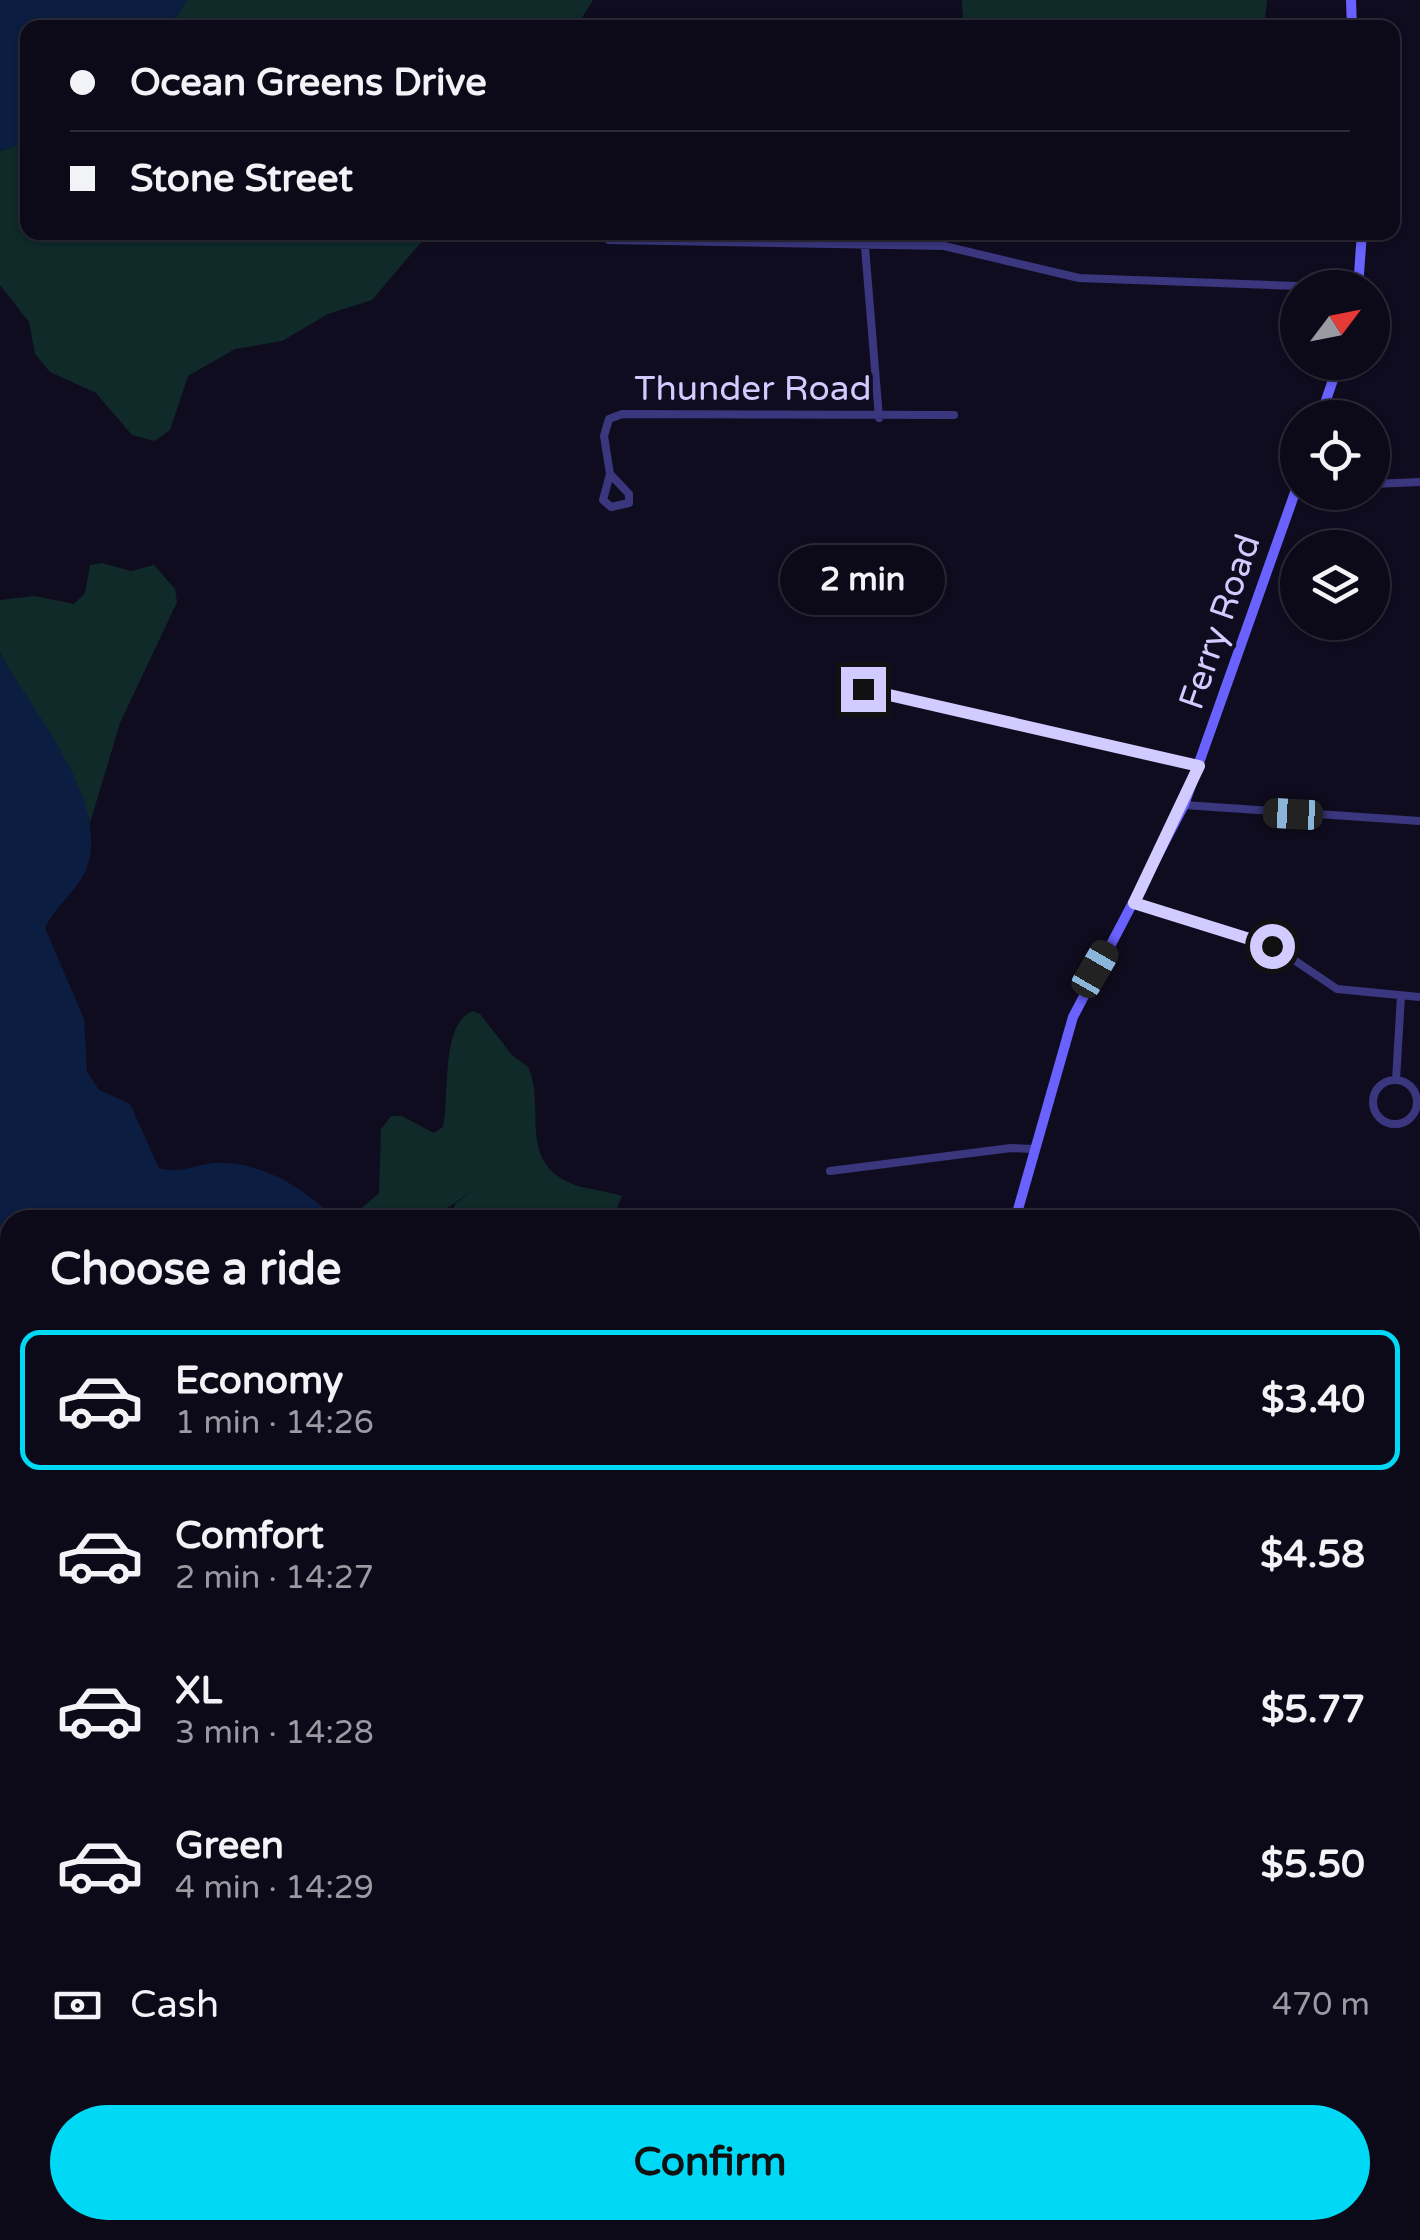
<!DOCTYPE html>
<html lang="en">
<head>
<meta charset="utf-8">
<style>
	:root { --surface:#0c0918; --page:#151221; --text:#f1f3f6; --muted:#9a9aa2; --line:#2c2a37; --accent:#00d9f6 }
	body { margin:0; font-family:"Varela Round",sans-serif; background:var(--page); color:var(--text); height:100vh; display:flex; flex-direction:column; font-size:38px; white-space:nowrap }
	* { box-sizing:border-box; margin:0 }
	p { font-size:32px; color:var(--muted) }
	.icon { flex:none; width:55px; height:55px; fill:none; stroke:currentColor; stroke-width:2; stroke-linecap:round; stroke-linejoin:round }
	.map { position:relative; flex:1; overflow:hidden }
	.sheet { position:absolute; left:0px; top:1210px; width:1420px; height:1030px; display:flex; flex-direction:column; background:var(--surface); border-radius:30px 30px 0 0; box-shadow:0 2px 8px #0004,0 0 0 2px var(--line) }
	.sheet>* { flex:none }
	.banner { position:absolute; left:20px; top:20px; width:1380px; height:220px; border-radius:20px; box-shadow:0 2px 8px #0004,0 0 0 2px var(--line); display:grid; align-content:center; height:220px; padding:0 50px; background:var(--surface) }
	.needle { width:65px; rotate:58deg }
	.fabs { position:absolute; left:1280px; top:270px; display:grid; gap:20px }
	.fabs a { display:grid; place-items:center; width:110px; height:110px; border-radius:50%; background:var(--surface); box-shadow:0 2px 8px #0004,0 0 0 2px var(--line); font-size:50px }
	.end { position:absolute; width:45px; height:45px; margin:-22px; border:12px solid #d2cbff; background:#111; box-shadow:0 0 0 5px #111 }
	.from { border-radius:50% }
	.bubble { position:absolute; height:70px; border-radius:35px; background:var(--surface); box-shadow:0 2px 8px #0004,0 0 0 2px var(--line); font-size:32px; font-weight:800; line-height:70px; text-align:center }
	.car { position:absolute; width:30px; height:60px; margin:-30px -15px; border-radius:12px; box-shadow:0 0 8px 2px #0007; background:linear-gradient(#222 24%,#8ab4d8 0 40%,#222 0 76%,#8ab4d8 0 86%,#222 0) }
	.banner b { display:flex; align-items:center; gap:35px; height:95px; font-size:38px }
	.banner b+b { border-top:2px solid var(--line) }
	.banner i { width:25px; height:25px; background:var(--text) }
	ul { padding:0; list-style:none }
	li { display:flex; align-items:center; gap:30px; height:140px; margin:0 20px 15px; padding:0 30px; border:5px solid transparent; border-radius:20px }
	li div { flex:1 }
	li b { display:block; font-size:38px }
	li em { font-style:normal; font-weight:800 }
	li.current { border-color:var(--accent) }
	li>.icon { width:90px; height:90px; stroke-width:1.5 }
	h2 { padding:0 50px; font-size:45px; line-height:120px }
	.pay { display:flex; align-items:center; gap:25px; height:110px; padding:0 50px; font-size:38px }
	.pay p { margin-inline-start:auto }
	.primary-button { display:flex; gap:20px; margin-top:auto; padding:20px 50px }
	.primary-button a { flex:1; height:115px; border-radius:60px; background:var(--accent); color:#111; font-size:40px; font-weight:800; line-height:115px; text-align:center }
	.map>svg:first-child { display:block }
	.green { fill:#0f2a29 }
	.water { fill:#0b1e41 }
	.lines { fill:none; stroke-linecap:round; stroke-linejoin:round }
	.stream { stroke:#0b1e41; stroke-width:2.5 }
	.minor { stroke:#3b377f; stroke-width:8 }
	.secondary { stroke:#6962ff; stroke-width:10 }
	.route { stroke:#d2cbff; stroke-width:12 }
	.labels { text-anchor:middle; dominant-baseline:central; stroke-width:8; stroke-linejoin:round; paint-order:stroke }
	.street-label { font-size:35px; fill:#d2cbff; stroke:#100c20 }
</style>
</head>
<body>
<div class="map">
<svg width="1420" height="2240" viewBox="0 0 1420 2240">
	<rect width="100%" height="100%" fill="#100c20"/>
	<!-- green -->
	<path class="green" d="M187 0H593L576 27 169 28Z
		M962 0H1267L1264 28 963 27Z
		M27 142 28 232 429 233 372 300 328 314 282 341 235 349 188 376 170 430 155 441 132 435 96 393 50 372 35 354 29 322 0 285V151Z
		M1273 233V240L1075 237 1069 233Z
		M102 563 131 571 154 565 175 589 177 602 120 723 90 823 84 802 0 653V600L35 596 74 604 85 593 90 565Z
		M473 1011 480 1014 512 1055 528 1067C546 1105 518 1158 568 1182 584 1190 605 1190 622 1196L617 1208 584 1211 566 1220H450L455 1204 476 1188 439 1214 438 1220H348L379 1193 381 1129 391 1116H402L434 1133 443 1127C450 1095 440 1023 473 1011Z
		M1420 1728V2165L1410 2139V1729Z"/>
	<!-- water -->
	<path class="water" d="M0 0H187L169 27 28 28 27 142 0 151Z
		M0 653C30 708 108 798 88 864 80 889 56 905 45 928L84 1019 87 1072 99 1090 130 1104 159 1168C179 1174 194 1165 214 1163 256 1159 308 1189 335 1220H253L209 1213 158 1220H10V1969L0 1974Z
		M0 2013 10 2043V2230H209L221 2240H0Z"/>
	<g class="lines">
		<!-- stream -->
		<path class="stream" d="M1410 2190 1420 2197"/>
		<!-- minor -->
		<path class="minor" d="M609 240 944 246 1079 278 1356 288
			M865 247 879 418
			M610 474 603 500 611 507 629 503V494L610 474 604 436 609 419 622 414 954 415
			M1372 484 1420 482
			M863 689 1199 766
			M1184 805 1420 821
			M1134 903 1272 945 1337 989 1420 997
			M1373 1102a22 22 0 1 1 44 0a22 22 0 1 1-44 0Z
			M1396 1080 1401 996
			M830 1171 1011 1148 1034 1149
			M1410 1330H1420"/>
		<!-- secondary -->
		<path class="secondary" d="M1351 0 1352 28
			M1358 288 1362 232
			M1320 418 1339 362
			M1015 1220 1073 1017 1184 805 1298 484
			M754 2240V2230"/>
	</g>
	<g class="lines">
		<!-- route -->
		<path class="route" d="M863 689 1199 766 1134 903 1272 946"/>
	</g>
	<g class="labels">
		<!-- street labels -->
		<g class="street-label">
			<text x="753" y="389">Thunder Road</text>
			<text transform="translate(1220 622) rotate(-71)">Ferry Road</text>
		</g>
	</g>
</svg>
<div class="fabs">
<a><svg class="needle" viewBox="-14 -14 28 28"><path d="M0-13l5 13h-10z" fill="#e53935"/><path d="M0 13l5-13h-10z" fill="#9a9aa2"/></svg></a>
<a><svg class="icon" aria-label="locate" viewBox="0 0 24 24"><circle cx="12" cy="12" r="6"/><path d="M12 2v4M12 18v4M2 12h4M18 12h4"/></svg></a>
<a><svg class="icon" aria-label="layers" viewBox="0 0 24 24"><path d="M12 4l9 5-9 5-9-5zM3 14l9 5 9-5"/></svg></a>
</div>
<i class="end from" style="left:1272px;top:946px"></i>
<i class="end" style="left:863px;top:689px"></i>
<div class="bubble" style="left:780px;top:545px;width:165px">2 min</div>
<i class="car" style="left:1293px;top:814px;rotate:273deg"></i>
<i class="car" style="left:1095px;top:969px;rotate:30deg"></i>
<div class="banner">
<b><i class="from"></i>Ocean Greens Drive</b>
<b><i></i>Stone Street</b>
</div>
<section class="sheet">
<h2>Choose a ride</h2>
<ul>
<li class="current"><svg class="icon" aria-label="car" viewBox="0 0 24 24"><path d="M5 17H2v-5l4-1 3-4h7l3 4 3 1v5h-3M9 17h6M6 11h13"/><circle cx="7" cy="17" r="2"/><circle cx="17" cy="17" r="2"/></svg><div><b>Economy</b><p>1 min · 14:26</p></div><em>$3.40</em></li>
<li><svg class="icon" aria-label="car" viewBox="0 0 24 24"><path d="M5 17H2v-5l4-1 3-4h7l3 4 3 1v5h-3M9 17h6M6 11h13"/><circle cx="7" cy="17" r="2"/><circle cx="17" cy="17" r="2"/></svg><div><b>Comfort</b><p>2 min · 14:27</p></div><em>$4.58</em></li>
<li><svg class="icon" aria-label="car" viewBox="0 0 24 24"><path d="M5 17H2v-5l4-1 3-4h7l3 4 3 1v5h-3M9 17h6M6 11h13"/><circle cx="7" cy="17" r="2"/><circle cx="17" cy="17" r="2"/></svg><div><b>XL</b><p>3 min · 14:28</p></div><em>$5.77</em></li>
<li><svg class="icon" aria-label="car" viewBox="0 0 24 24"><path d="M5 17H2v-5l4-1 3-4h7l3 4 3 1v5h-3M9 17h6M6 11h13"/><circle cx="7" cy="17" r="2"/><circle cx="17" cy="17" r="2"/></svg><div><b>Green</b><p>4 min · 14:29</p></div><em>$5.50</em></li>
</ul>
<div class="pay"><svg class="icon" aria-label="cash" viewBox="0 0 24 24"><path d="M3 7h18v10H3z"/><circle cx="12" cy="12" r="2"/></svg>Cash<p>470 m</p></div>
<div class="primary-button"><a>Confirm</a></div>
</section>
</div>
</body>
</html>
